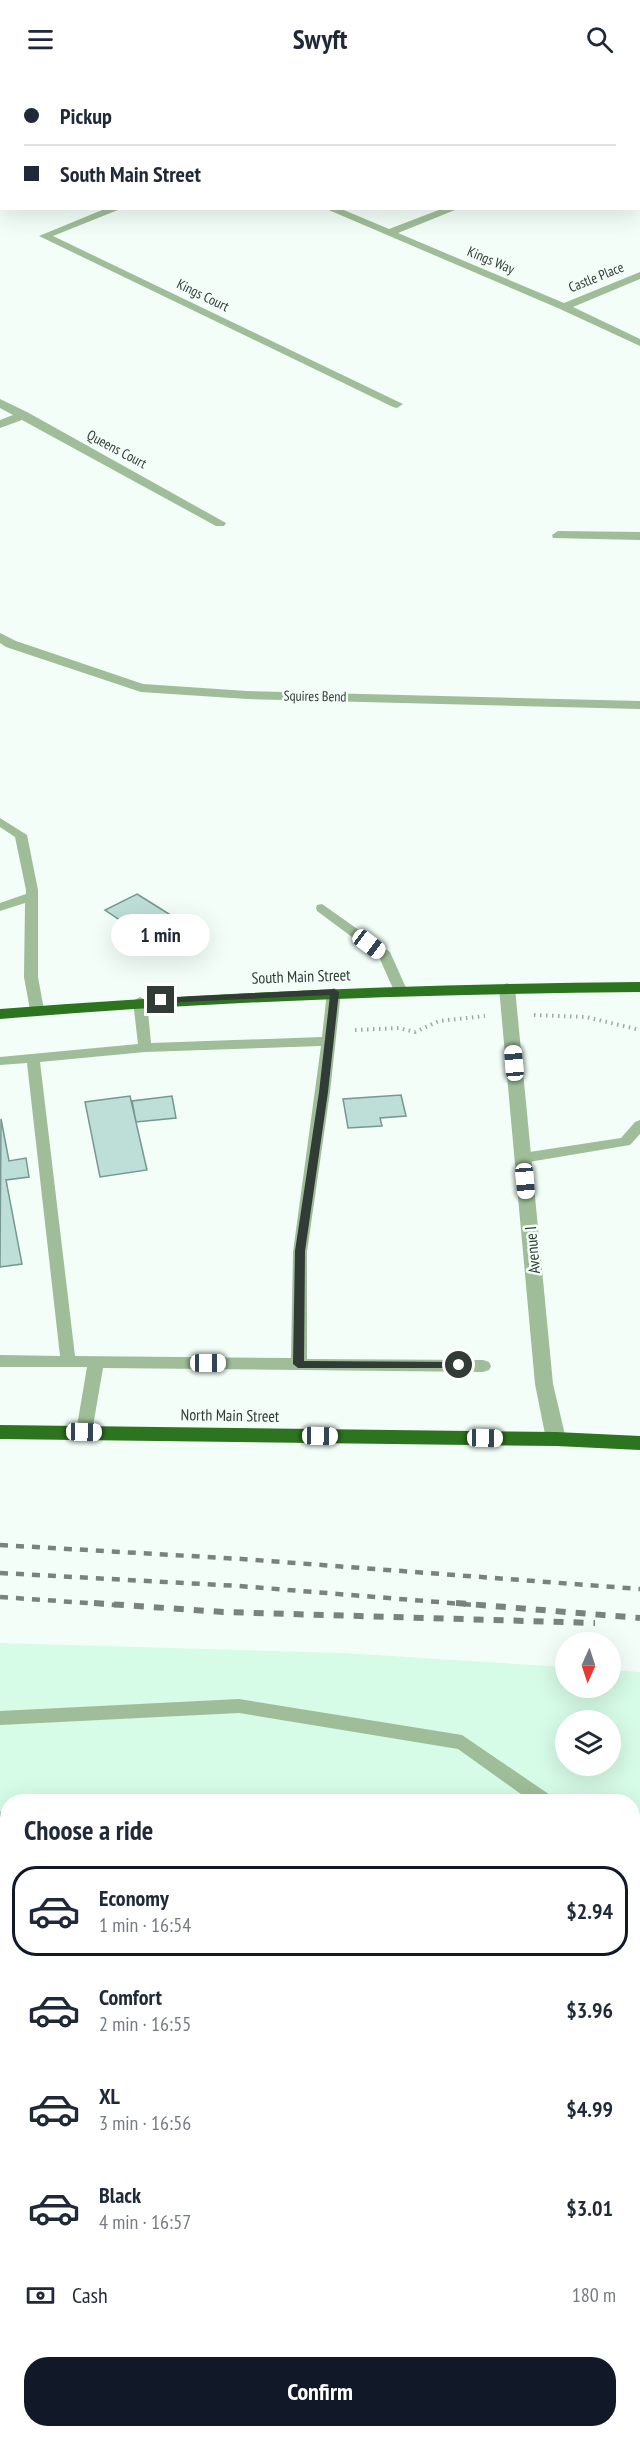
<!DOCTYPE html>
<html lang="en">
<head>
<meta charset="utf-8">
<style>
	:root { --surface:#fff; --page:#f2f2f3; --text:#1f2937; --muted:#747a83; --line:#e0e1e3; --accent:#111827 }
	body { margin:0; font-family:"PT Sans Narrow",sans-serif; background:var(--page); color:var(--text); height:100vh; display:flex; flex-direction:column; font-size:22px; white-space:nowrap }
	* { box-sizing:border-box; margin:0 }
	p { font-size:20px; color:var(--muted) }
	.icon { flex:none; width:33px; height:33px; fill:none; stroke:currentColor; stroke-width:2; stroke-linecap:round; stroke-linejoin:round }
	.map { position:relative; flex:1; overflow:hidden }
	.side { position:absolute; left:0px; top:1716px; width:640px; height:644px; display:flex; flex-direction:column; background:var(--surface); border-radius:24px 24px 0 0; box-shadow:0 6px 24px #0002 }
	.side>* { flex:none }
	.banner { position:absolute; left:0px; top:0px; width:640px; height:132px; box-shadow:0 6px 24px #0002; display:grid; align-content:center; height:132px; padding:0 24px; background:var(--surface) }
	.needle { width:39px; rotate:183deg }
	.fabs { position:absolute; left:555px; top:1554px; display:grid; gap:12px }
	.fabs a { display:grid; place-items:center; width:66px; height:66px; border-radius:50%; background:var(--surface); box-shadow:0 6px 24px #0002; font-size:30px }
	.end { position:absolute; width:27px; height:27px; margin:-14px; border:8px solid #313c36; background:#fff; box-shadow:0 0 0 3px #fff }
	.from { border-radius:50% }
	.bubble { position:absolute; height:42px; border-radius:21px; background:var(--surface); box-shadow:0 6px 24px #0002; font-size:20px; font-weight:700; line-height:42px; text-align:center }
	.car { position:absolute; width:18px; height:36px; margin:-18px -9px; border-radius:8px; box-shadow:0 0 4px 2px #0007; background:linear-gradient(#fff 24%,#345 0 40%,#fff 0 76%,#345 0 86%,#fff 0) }
	.banner b { display:flex; align-items:center; gap:21px; height:57px; font-size:22px }
	.banner b+b { border-top:2px solid var(--line) }
	.banner i { width:15px; height:15px; background:var(--text) }
	ul { padding:0; list-style:none }
	li { display:flex; align-items:center; gap:18px; height:90px; margin:0 12px 9px; padding:0 12px; border:3px solid transparent; border-radius:24px }
	li div { flex:1 }
	li b { display:block; font-size:22px }
	li em { font-style:normal; font-weight:700 }
	li.active { border-color:var(--accent) }
	li>.icon { width:54px; height:54px; stroke-width:1.5 }
	h2 { padding:0 24px; font-size:27px; line-height:72px }
	.pay { display:flex; align-items:center; gap:15px; height:66px; padding:0 24px; font-size:22px }
	.pay p { margin-inline-start:auto }
	.cta { display:flex; gap:12px; margin-top:auto; padding:12px 24px }
	.cta a { flex:1; height:69px; border-radius:24px; background:var(--accent); color:#fff; font-size:24px; font-weight:700; line-height:69px; text-align:center }
	header { display:flex; justify-content:space-between; align-items:center; height:78px; padding:0 24px; background:var(--surface); font-size:27px; font-weight:700 }
	.map>svg:first-child { display:block }
	.built { fill:#d6fbe7; fill-rule:evenodd }
	.building { fill:#bddfd8; stroke:#779792; stroke-width:1.5 }
	.lines { fill:none; stroke-linecap:round; stroke-linejoin:round }
	.path { stroke:#9faaa4; stroke-width:4; stroke-dasharray:1.5 4.5; stroke-linecap:butt }
	.lane { fill:#9ebd98; fill-rule:evenodd }
	.street { fill:#9ebd98; fill-rule:evenodd }
	.secondary { fill:#709f67; fill-rule:evenodd }
	.highway { fill:#2c741e; fill-rule:evenodd }
	.rail-far1 { stroke:#78837d; stroke-width:4.5; stroke-dasharray:8 8; stroke-linecap:butt }
	.rail { stroke:#78837d; stroke-width:6; stroke-dasharray:10 10; stroke-linecap:butt }
	.route { fill:#313c36 }
	.labels { text-anchor:middle; dominant-baseline:central; stroke-width:5; stroke-linejoin:round; paint-order:stroke }
	.far-street-label { font-size:14px; fill:#313c36; stroke:#f3fef8 }
	.street-label { font-size:16px; fill:#313c36; stroke:#f3fef8 }
</style>
</head>
<body>
<header><svg class="icon" aria-label="menu" viewBox="0 0 24 24"><path d="M4 6h16M4 12h16M4 18h16"/></svg>Swyft<svg class="icon" aria-label="search" viewBox="0 0 24 24"><circle cx="10" cy="10" r="6"/><path d="M15 15l6 6"/></svg></header>
<div class="map">
<svg width="640" height="2359" viewBox="0 0 640 2359">
	<rect width="100%" height="100%" fill="#f3fef8"/>
	<!-- built -->
	<path class="built" d="M0 1565 344 1575 565 1589 566 1610H610L611 1592 640 1594V2359H0ZM566 1642H610V1688H566ZM8 1724H633V2352H8Z"/>
	<!-- building -->
	<path class="building" d="M137 816 193 851 160 869 105 832Z
		M401 1017 406 1038 380 1040 382 1048 348 1050 343 1021Z
		M130 1018 147 1092 100 1099 85 1024Z
		M172 1018 176 1040 136 1044 132 1023Z
		M1 1041 9 1083 26 1080 29 1099 6 1102 22 1186 0 1189Z"/>
	<g class="lines">
		<!-- path -->
		<path class="path" d="M534 937 586 939 640 952
			M355 952 399 950 415 954 439 943 485 938"/>
		<!-- lane -->
		<path class="lane" d="M0 740 27 757 38 812V899L44 932 37 936 30 932 24 899 25 825 0 833V825L26 816V812L15 759 0 749Z
			M322 826 390 874 407 912 405 915H395L379 879 317 833 316 830 317 827Z
			M334 910 341 914 330 1014 307 1174V1281L483 1282 489 1284 491 1288 489 1292 483 1294 103 1290 92 1354 90 1358H78L76 1354 87 1289H0V1277L60 1278 27 985 0 987V979L138 966 133 923 140 919 147 923 151 965 322 959 327 914ZM321 968 293 1174 291 1280 75 1278 40 984 145 974Z
			M640 1042V1056L630 1067 523 1085 516 1080 523 1075 621 1060 635 1044Z
			M239 1621 462 1657 553 1719 556 1724H532L458 1671 239 1635 0 1647V1633Z
			M633 1813 640 1816V1838L633 1835Z"/>
		<!-- street -->
		<path class="street" d="M161 0H172L160 2Z
			M0 48H2V54H0Z
			M107 130H123L53 158 403 326 397 330 393 329 39 158Z
			M324 130H339L389 151 444 130H460L398 155 564 225 640 194V201L573 229 640 261V268L560 231Z
			M0 321 27 334 226 445 224 448H216L22 342 0 350V342L13 337 0 330Z
			M558 453 640 454V462L553 460 552 457Z
			M0 555 16 563 143 606 247 613 640 623V631L247 621 141 614 6 569 0 565Z
			M507 905 515 910 553 1306 566 1361 563 1366 556 1368 549 1366 546 1361 535 1306 499 910Z"/>
		<!-- secondary -->
		<path class="secondary" d="M627 0H638L640 2H628Z"/>
		<!-- highway -->
		<path class="highway" d="M640 904V914C426 916 213 923 0 941V931C213 914 426 906 640 904Z
			M0 1347 556 1354 640 1358V1372L556 1368 0 1361Z"/>
		<!-- rail-far1 -->
		<path class="rail-far1" d="M0 1467 242 1481 640 1511
			M0 1495 239 1508 475 1527
			M0 1519 116 1527"/>
		<!-- rail -->
		<path class="rail" d="M94 1525 223 1534 595 1545
			M456 1525 640 1540
			M0 1736 8 1738
			M0 1793 8 1794
			M633 2047 640 2053
			M633 2140 640 2146"/>
	</g>
	<!-- route -->
	<path class="route" d="M334 911 339 914 328 1014 305 1173 304 1283 459 1284 465 1287 463 1290H298L293 1286 295 1173 319 1014 330 917 161 925 157 922 161 920Z"/>
	<g class="labels">
		<!-- far-street labels -->
		<g class="far-street-label">
			<text transform="translate(491 182) rotate(23)">Kings Way</text>
			<text transform="translate(596 199) rotate(-22)">Castle Place</text>
			<text transform="translate(203 217) rotate(26)">Kings Court</text>
			<text transform="translate(117 371) rotate(28)">Queens Court</text>
			<text transform="translate(315 618) rotate(1)">Squires Bend</text>
		</g>
		<!-- street labels -->
		<g class="street-label">
			<text transform="translate(301 898) rotate(-2)">South Main Street</text>
			<text transform="translate(532 1172) rotate(-95)">Avenue I</text>
			<text transform="translate(230 1337) rotate(1)">North Main Street</text>
		</g>
	</g>
</svg>
<div class="fabs">
<a><svg class="needle" viewBox="-14 -14 28 28"><path d="M0-13l5 13h-10z" fill="#e53935"/><path d="M0 13l5-13h-10z" fill="#747a83"/></svg></a>
<a><svg class="icon" aria-label="layers" viewBox="0 0 24 24"><path d="M12 4l9 5-9 5-9-5zM3 14l9 5 9-5"/></svg></a>
</div>
<i class="end from" style="left:459px;top:1287px"></i>
<i class="end" style="left:161px;top:922px"></i>
<div class="bubble" style="left:111px;top:836px;width:99px">1 min</div>
<i class="car" style="left:369px;top:866px;rotate:127deg"></i>
<i class="car" style="left:514px;top:985px;rotate:355deg"></i>
<i class="car" style="left:525px;top:1103px;rotate:175deg"></i>
<i class="car" style="left:208px;top:1285px;rotate:90deg"></i>
<i class="car" style="left:84px;top:1354px;rotate:91deg"></i>
<i class="car" style="left:320px;top:1358px;rotate:91deg"></i>
<i class="car" style="left:485px;top:1360px;rotate:91deg"></i>
<div class="banner">
<b><i class="from"></i>Pickup</b>
<b><i></i>South Main Street</b>
</div>
<section class="side">
<h2>Choose a ride</h2>
<ul>
<li class="active"><svg class="icon" aria-label="car" viewBox="0 0 24 24"><path d="M5 17H2v-5l4-1 3-4h7l3 4 3 1v5h-3M9 17h6M6 11h13"/><circle cx="7" cy="17" r="2"/><circle cx="17" cy="17" r="2"/></svg><div><b>Economy</b><p>1 min · 16:54</p></div><em>$2.94</em></li>
<li><svg class="icon" aria-label="car" viewBox="0 0 24 24"><path d="M5 17H2v-5l4-1 3-4h7l3 4 3 1v5h-3M9 17h6M6 11h13"/><circle cx="7" cy="17" r="2"/><circle cx="17" cy="17" r="2"/></svg><div><b>Comfort</b><p>2 min · 16:55</p></div><em>$3.96</em></li>
<li><svg class="icon" aria-label="car" viewBox="0 0 24 24"><path d="M5 17H2v-5l4-1 3-4h7l3 4 3 1v5h-3M9 17h6M6 11h13"/><circle cx="7" cy="17" r="2"/><circle cx="17" cy="17" r="2"/></svg><div><b>XL</b><p>3 min · 16:56</p></div><em>$4.99</em></li>
<li><svg class="icon" aria-label="car" viewBox="0 0 24 24"><path d="M5 17H2v-5l4-1 3-4h7l3 4 3 1v5h-3M9 17h6M6 11h13"/><circle cx="7" cy="17" r="2"/><circle cx="17" cy="17" r="2"/></svg><div><b>Black</b><p>4 min · 16:57</p></div><em>$3.01</em></li>
</ul>
<div class="pay"><svg class="icon" aria-label="cash" viewBox="0 0 24 24"><path d="M3 7h18v10H3z"/><circle cx="12" cy="12" r="2"/></svg>Cash<p>180 m</p></div>
<div class="cta"><a>Confirm</a></div>
</section>
</div>
</body>
</html>
